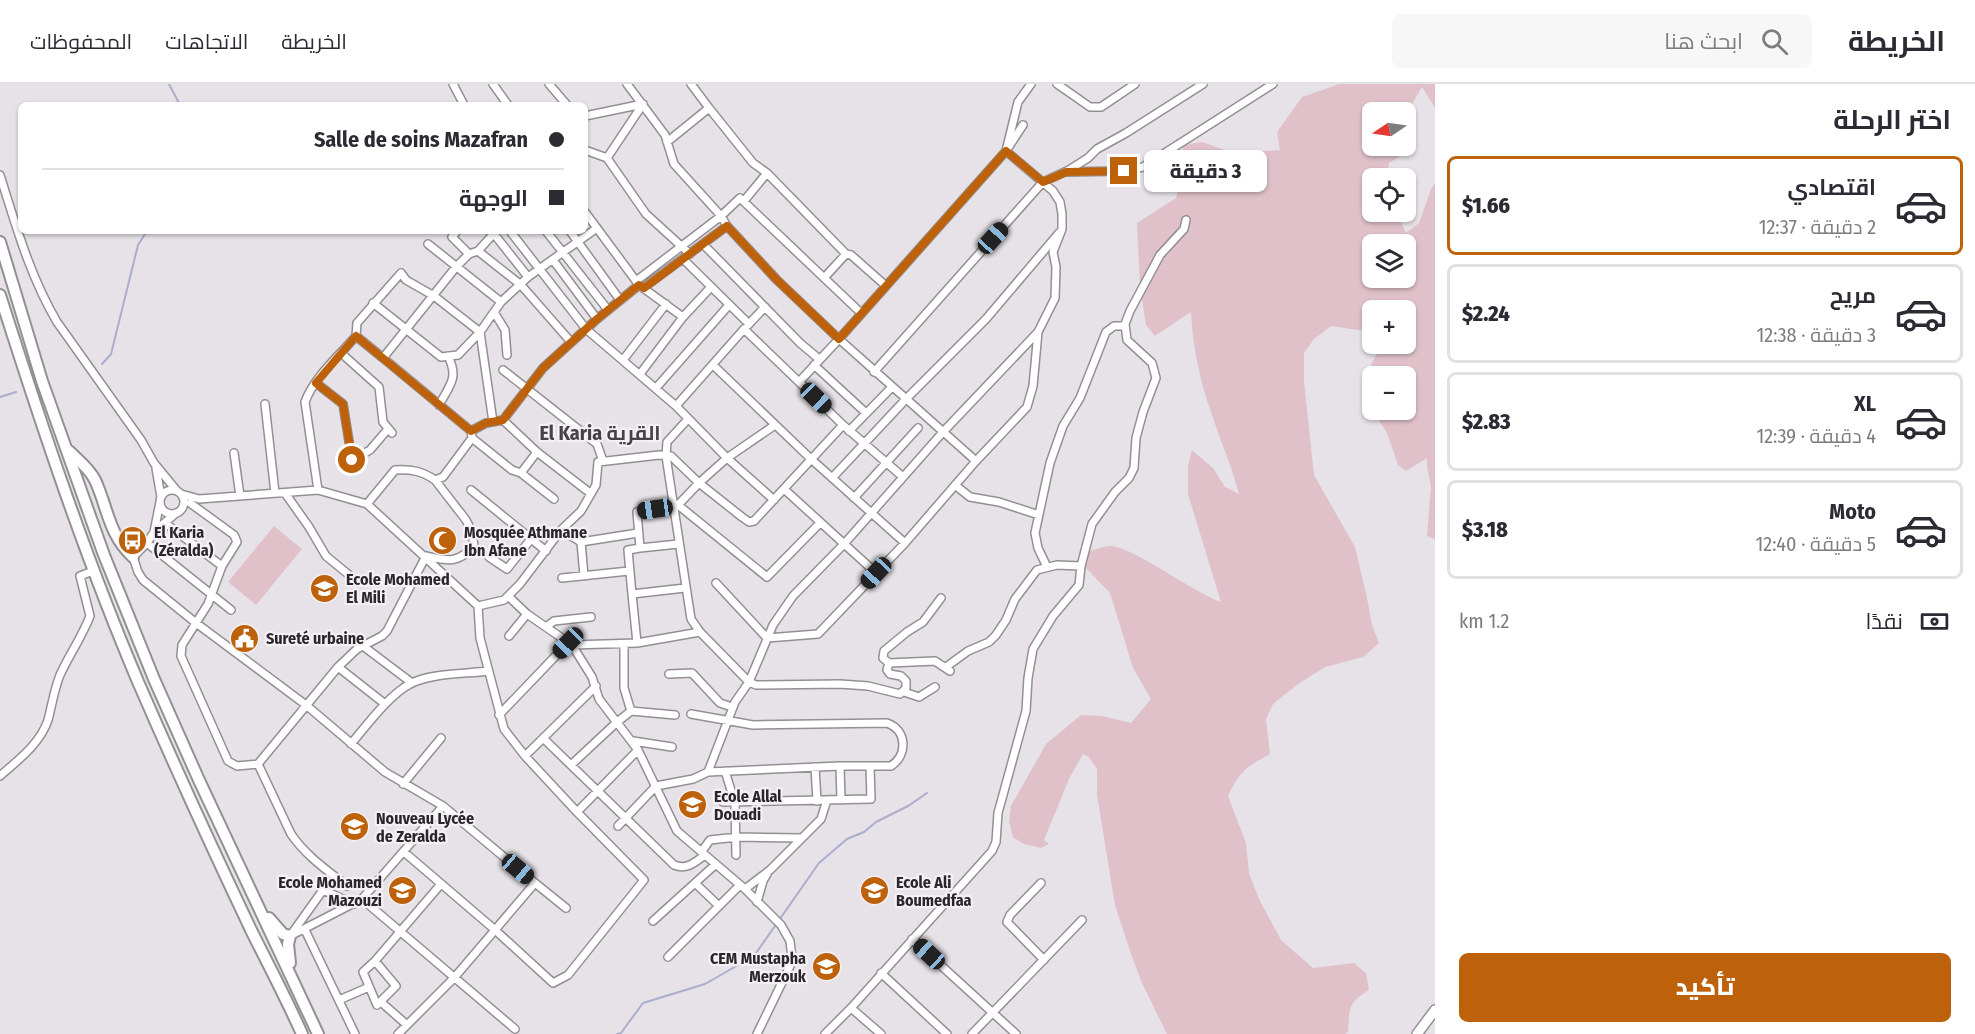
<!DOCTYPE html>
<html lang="ar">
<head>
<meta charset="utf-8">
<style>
	:root { --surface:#fff; --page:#f7f7f7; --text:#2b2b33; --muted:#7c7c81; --line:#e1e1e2; --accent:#bd610a }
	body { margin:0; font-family:"Fira Sans Condensed",Cairo,sans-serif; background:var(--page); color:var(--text); direction:rtl; height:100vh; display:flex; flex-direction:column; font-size:22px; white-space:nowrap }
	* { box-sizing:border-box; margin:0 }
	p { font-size:20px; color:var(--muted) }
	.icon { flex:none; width:33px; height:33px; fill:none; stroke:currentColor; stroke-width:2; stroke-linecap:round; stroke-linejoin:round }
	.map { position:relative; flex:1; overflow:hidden; direction:ltr }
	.side { display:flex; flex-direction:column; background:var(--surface); width:540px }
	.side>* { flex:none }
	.guide { position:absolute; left:18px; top:18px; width:570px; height:132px; border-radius:9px; box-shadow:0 2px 4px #0004; direction:rtl; display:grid; align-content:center; height:132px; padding:0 24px; background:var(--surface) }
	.needle { width:39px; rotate:257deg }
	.fabs { position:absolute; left:1362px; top:18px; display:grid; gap:12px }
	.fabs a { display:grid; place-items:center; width:54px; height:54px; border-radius:9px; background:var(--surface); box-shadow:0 2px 4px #0004; font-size:30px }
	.end { position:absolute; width:27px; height:27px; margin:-14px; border:8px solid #bd610a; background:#fff; box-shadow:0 0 0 3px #fff }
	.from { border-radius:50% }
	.bubble { position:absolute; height:42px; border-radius:9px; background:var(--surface); box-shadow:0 2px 4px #0004; font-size:20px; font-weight:800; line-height:42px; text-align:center; direction:rtl }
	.car { position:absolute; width:18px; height:36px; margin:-18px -9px; border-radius:8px; box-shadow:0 0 4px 2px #0007; background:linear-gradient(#222 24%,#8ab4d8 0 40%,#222 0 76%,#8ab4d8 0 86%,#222 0) }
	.guide b { display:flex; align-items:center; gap:21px; height:57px; font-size:22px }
	.guide b+b { border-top:2px solid var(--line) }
	.guide i { width:15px; height:15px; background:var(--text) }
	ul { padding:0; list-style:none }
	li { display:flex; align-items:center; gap:18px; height:99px; margin:0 12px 9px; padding:0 12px; border:3px solid var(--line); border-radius:9px }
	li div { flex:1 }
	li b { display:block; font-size:22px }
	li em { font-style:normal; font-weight:800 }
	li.on { border-color:var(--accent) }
	li>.icon { width:54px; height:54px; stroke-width:1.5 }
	h2 { padding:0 24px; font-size:27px; line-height:72px }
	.pay { display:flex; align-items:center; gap:15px; height:66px; padding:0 24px; font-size:22px }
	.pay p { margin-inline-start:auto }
	.primary-button { display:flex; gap:12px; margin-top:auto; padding:12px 24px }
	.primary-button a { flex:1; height:69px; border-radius:9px; background:var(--accent); color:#fff; font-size:24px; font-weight:800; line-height:69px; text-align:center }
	header { display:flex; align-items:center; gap:36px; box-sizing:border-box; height:84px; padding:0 30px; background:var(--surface); border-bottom:2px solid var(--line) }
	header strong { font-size:28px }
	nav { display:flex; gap:33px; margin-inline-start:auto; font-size:21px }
	.search { width:420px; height:54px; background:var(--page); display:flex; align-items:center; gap:15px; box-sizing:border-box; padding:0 21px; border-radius:9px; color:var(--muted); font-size:22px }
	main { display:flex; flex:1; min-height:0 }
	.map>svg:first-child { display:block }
	.green { fill:#e0c1ca; fill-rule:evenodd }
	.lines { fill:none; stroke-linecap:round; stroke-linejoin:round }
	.stream { stroke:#abadcc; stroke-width:2 }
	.minor-casing { stroke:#938f94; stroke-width:10 }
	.major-casing { stroke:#938f94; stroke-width:12 }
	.highway-casing { stroke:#938f94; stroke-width:14 }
	.minor { stroke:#fff; stroke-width:7 }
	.major { stroke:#fff; stroke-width:9 }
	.highway { stroke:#fff; stroke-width:10 }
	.route { stroke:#bd610a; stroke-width:8 }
	.labels { text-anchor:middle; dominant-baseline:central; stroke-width:4.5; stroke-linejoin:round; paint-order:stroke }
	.poi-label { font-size:16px; font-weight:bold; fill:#292729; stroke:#f4f0f5; text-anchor:start }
	.quarter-label { font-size:20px; font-weight:bold; fill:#464347; stroke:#f4f0f5 }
</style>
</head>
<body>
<header>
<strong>الخريطة</strong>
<div class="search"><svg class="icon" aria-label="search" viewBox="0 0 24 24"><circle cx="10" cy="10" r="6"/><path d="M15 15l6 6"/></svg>ابحث هنا</div>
<nav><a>الخريطة</a><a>الاتجاهات</a><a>المحفوظات</a></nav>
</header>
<main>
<section class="side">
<h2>اختر الرحلة</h2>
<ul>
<li class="on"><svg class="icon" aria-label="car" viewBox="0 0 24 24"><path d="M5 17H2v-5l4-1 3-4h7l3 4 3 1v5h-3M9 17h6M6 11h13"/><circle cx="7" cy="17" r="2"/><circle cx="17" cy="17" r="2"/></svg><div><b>اقتصادي</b><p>2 دقيقة · 12:37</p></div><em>$1.66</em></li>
<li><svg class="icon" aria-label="car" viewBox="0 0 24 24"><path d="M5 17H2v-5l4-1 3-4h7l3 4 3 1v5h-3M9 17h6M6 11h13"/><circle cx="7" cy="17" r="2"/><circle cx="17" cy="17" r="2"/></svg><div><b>مريح</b><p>3 دقيقة · 12:38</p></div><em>$2.24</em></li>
<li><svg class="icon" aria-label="car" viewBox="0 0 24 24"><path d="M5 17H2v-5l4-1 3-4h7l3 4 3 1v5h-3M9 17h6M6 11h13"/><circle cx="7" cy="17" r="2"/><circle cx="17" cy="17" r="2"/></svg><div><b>XL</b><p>4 دقيقة · 12:39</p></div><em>$2.83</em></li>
<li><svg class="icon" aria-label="car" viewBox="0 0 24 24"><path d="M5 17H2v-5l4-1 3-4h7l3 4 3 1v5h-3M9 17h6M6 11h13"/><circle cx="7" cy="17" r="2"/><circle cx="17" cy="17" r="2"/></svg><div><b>Moto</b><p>5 دقيقة · 12:40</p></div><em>$3.18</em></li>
</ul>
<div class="pay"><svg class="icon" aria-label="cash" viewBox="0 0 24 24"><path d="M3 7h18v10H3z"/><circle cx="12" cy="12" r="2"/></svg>نقدًا<p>1.2 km</p></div>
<div class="primary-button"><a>تأكيد</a></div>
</section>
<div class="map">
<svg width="1435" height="950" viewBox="0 0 1435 950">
	<rect width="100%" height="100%" fill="#e6e2e7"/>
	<!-- green -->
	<path class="green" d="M1340 0H1435V24L1422 3 1406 30V28H1372V62H1403L1404 70 1389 79 1387 94H1372V128H1396L1406 149 1419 139 1431 105 1435 99V455L1427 452 1431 403 1427 383V374L1406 387 1398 381 1387 349 1363 312 1367 289 1377 269 1365 247 1331 242 1314 255 1304 269V297L1314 391 1355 463 1367 514 1372 541 1379 559 1363 573 1325 583 1298 600 1273 620 1266 635 1270 670C1247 682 1239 688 1228 712L1246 759 1249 789 1259 815 1281 856 1313 884 1354 879 1366 889 1369 906C1347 920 1350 923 1348 948L1345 950H1167L1142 899 1131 870 1115 821 1097 711V685L1089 673 1083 670 1069 695 1044 756 1049 760 1041 764 1024 760 1013 753 1009 738 1011 722 1046 660 1081 631 1102 632 1131 639 1151 615 1133 584 1110 509 1086 484 1082 469C1091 467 1101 463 1109 462 1131 461 1194 509 1221 518L1188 410V382L1192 366 1213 384 1225 403 1239 410C1232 383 1221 358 1212 331 1200 298 1193 264 1191 228L1155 252 1146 241 1140 202 1137 139 1176 114 1183 86V61L1202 58 1233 69 1280 66 1277 48 1302 13ZM1372 160H1406V194H1372ZM1372 226H1406V260H1372ZM1372 292H1406V326H1372Z
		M274 442 302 465 256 521 228 498Z"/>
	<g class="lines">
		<!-- stream -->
		<path class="stream" d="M169 0 180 21
			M102 280 111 270 138 161 147 147
			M0 313 16 308
			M617 950 621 949 643 919 705 900 754 872 819 779 847 755 864 748 876 738 908 722 927 709"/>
		<defs>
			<path id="minor" d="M453 0 464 21
				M493 0 508 21
				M549 0 567 21
				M627 0 665 51 674 80 721 132 727 142 777 196 839 255 976 377
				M1057 0 1090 23H1101L1135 0
				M709 24 753 79 767 89 846 170 824 194
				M585 32 643 20
				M667 58 709 24 691 0
				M585 66 607 74 646 130 690 170
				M607 74 643 20
				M1066 88 1124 87 1143 83 1273 0
				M0 91C16 142 30 192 57 238L141 356 154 379 177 407
				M744 117 767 89
				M585 128 639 201 683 233
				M457 147 452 153 469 170
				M510 147 586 245 676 322 727 374 699 399 678 421 637 428 640 464 678 460
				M546 147 608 226
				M570 147 620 216
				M494 150 528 193
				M428 160 501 218
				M703 160 800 259 819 275
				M478 167 521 201 571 258
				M846 170 851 171 886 202
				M683 175 749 240
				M553 176 597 235
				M636 197 721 132 740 114 861 229
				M643 204 727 142
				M373 219 441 273 458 271 480 248 501 218 528 193 597 144
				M494 228 505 246 507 271
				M748 241 765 223
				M356 252 357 239 401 189 406 196 434 212 480 248 493 338
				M341 269 379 303 383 338 392 349
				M623 276 666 220
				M713 281 811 375 905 459
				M814 281 866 329
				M503 286 597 360 603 377
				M874 288 1043 98 1069 86 1088 74 1097 65 1126 49 1203 0
				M640 290 683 233 711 203
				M316 299 343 320 352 376 370 366 388 345
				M656 304 729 221
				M265 320 275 409
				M439 321C450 301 459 294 448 272
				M676 322 744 245 799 298
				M688 335 667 358 666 372 691 535 700 548 749 598 756 601 840 600 868 602 900 610 906 604V597L901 592 890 590 887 586 889 579 935 577 950 587
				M503 336 537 368 590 409
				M843 341 903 393
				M471 347 383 274 456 183 469 170 478 167 496 147
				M849 347 892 303
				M472 354 512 386 521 389
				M537 368 521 389 554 415
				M234 369 240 412
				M156 384 161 413
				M832 394 906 315 986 235 1059 149
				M955 401 970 413 999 418 1039 431
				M784 405 876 489
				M318 406 305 318C314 293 339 272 356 252L383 274
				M471 406 546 467
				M160 418a12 12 0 1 1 24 0a12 12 0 1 1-24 0Z
				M285 409 309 443 326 472 354 495
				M181 410 199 415 318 406 367 420 478 522 504 516 508 512 527 530 572 561 592 593 599 615 638 666 677 747 745 805 781 841 790 857 792 874 790 882 757 950
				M854 414 918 344
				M774 416 727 374 775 341
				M190 419 234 451 237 458 222 482 208 520 182 561 181 572 228 677 237 682 258 680 291 750C306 772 327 786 347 802
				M367 420 395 386C411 385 422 387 435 396L443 393 472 354 471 347 486 339 503 336 543 284 597 235 639 201
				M678 421 767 493 820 439
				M176 429 154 448 147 459 133 473 138 488 143 496 196 539 306 621 385 688 443 722 362 815 290 852
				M165 439 222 482
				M561 446 581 458 584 492
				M154 448 160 418
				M581 458 638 449
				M147 459 231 526
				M489 473 507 485 531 455
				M1047 483 1038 464 1035 449 1050 379 1063 342 1080 314 1106 248 1114 242H1125
				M562 494 629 487
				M716 499 767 554 818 550 905 459 976 377 1027 323 1033 302 1038 248 1055 214 1056 183 1053 168 1062 145V130L1060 118 1053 107 1006 67 1018 18 1031 0
				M632 510 628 466 640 464
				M508 512 520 500 561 446 581 427 596 401 598 378 659 371 671 372 699 399 742 433 749 438 754 437 843 341 799 298 839 255 1006 67 1023 41
				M546 543 554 537 591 533
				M509 552 527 530
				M637 559 632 510 685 504
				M572 561 637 559 700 548
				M363 562 412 599
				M889 579 883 574 884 567 907 548 923 538 941 514
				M946 583 968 567 989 558 996 551 1006 536 1015 515 1037 486 1057 481 1081 482
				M669 590 692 589 720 619 732 623
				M904 608 919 613 935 603
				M385 620 338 583 357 565 382 552 387 547 426 472C448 477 457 480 474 462L472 448 466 436 435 396
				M631 627 675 631
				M691 630 753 641 887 639C907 646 908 671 891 682H840L708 688
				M499 631 568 559
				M543 654 674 781C687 786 694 779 705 771
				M633 657 672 663
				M351 660C366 642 390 610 410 600 430 589 465 590 488 587
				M525 672 596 602
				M258 680 338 583
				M571 681 616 639 631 627 624 604V560
				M840 682 841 716
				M815 683 817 717
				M725 687 735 719 736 771
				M0 692C18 676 40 660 48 636 52 621 54 606 60 591 69 571 82 553 90 532L80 492 93 487
				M403 700 441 654
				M723 718 871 715 870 682
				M577 728 638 666
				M618 742 656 702 693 695 708 688 735 618 749 598 773 541 793 512 844 460 943 348 1038 248
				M702 767 710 756 737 753 802 754
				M404 768 494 845 553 899 568 891 644 796 577 728 525 672 504 645 480 554 478 522
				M535 799 566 824
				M695 799 719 822
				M1041 799 1010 831 1007 838 1044 876
				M745 805 770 786 821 735 827 716
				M362 815 515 945
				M757 818 763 797 767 790
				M653 837 716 780
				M305 846 355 950
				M290 852 323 806 354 820
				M912 855 1016 950
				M668 873 740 801
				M375 877 396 902 377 921 363 888Z
				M375 877 441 800
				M881 889 947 950
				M339 916 369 903
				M381 918 407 941
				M851 924 881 950
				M398 950 454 894 535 799 443 722
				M825 950 851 924 992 767 996 758 998 729 1026 627 1028 594 1033 565 1053 532 1079 501 1081 482 1092 440 1115 408 1129 394 1134 384 1136 354 1143 328 1156 294 1152 279 1127 256 1125 240 1130 227 1160 171 1184 145 1186 136
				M972 950 1082 836"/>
			<path id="major" d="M1417 950 1435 926"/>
			<path id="highway" d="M0 158 42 297 104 471 154 595 198 694 318 950
				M0 211C42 343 85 473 139 600 175 683 213 766 252 848 269 882 287 916 302 950
				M69 367C78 376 89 384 95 396 108 424 108 450 133 473
				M269 834 283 850 290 852 288 860 290 879"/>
		</defs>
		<!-- minor casing -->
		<use href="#minor" class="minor-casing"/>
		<!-- major casing -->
		<use href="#major" class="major-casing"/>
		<!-- highway casing -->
		<use href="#highway" class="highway-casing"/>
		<!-- minor -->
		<use href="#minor" class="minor"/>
		<!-- major -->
		<use href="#major" class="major"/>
		<!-- highway -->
		<use href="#highway" class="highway"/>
	</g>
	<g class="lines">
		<!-- route -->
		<path class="route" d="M352 376 343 320 316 299 356 252 471 347 486 339 503 336 543 284 597 235 639 201 644 204 727 142 777 196 839 255 1006 67 1043 98 1066 88 1124 87"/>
	</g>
	<!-- icons -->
	<defs>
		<symbol id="bus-disc" viewBox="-11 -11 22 22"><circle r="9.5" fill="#bd610a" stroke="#f4f0f5"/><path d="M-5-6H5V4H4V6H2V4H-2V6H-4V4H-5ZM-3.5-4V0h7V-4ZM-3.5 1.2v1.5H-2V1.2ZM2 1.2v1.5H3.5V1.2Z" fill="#fff"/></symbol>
		<symbol id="mosque-disc" viewBox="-11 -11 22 22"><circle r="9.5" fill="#bd610a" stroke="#f4f0f5"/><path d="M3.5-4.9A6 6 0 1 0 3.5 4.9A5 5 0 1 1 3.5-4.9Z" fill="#fff"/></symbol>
		<symbol id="school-disc" viewBox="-11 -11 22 22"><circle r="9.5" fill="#bd610a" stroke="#f4f0f5"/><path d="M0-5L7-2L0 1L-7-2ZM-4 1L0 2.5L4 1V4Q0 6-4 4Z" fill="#fff"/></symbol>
		<symbol id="civic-disc" viewBox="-11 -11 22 22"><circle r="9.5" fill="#bd610a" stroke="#f4f0f5"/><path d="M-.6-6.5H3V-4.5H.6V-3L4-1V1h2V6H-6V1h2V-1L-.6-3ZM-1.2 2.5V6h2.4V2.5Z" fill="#fff"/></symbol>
	</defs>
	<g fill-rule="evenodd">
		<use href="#bus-disc" x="116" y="440" width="33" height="33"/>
		<use href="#mosque-disc" x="426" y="440" width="33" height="33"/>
		<use href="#school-disc" x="308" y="488" width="33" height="33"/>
		<use href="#civic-disc" x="228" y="538" width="33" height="33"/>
		<use href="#school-disc" x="676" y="704" width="33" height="33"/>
		<use href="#school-disc" x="338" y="726" width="33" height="33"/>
		<use href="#school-disc" x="386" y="790" width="33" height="33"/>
		<use href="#school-disc" x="858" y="790" width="33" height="33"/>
		<use href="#school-disc" x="810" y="866" width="33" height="33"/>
	</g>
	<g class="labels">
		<!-- poi labels -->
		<g class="poi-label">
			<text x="154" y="448">El Karia<tspan x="154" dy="18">(Zéralda)</tspan></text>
			<text x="464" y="448">Mosquée Athmane<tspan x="464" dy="18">Ibn Afane</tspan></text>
			<text x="346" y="495">Ecole Mohamed<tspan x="346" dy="18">El Mili</tspan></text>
			<text x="266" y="554">Sureté urbaine</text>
			<text x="714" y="712">Ecole Allal<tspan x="714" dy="18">Douadi</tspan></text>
			<text x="376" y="734">Nouveau Lycée<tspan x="376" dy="18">de Zeralda</tspan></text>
			<text x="382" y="798" text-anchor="end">Ecole Mohamed<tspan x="382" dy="18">Mazouzi</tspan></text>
			<text x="896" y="798">Ecole Ali<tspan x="896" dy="18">Boumedfaa</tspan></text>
			<text x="806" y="874" text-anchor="end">CEM Mustapha<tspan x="806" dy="18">Merzouk</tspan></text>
		</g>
		<!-- quarter labels -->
		<g class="quarter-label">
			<text x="600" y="349">El Karia القرية</text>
		</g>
	</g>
</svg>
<div class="fabs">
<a><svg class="needle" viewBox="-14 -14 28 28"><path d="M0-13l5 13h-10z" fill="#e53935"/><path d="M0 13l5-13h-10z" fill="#7c7c81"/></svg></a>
<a><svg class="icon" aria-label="locate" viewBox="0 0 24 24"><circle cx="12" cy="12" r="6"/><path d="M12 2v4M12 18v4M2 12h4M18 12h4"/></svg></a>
<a><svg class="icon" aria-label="layers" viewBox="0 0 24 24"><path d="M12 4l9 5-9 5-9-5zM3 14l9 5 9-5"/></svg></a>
<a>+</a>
<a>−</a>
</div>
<i class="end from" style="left:352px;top:376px"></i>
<i class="end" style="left:1124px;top:87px"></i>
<div class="bubble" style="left:1144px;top:66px;width:123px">3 دقيقة</div>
<i class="car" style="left:993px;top:154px;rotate:42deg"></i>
<i class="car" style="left:816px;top:314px;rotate:134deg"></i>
<i class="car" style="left:655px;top:425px;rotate:262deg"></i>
<i class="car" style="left:876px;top:489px;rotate:223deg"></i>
<i class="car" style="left:568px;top:559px;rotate:224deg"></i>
<i class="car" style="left:518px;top:785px;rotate:130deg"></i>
<i class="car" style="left:929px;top:870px;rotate:312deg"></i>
<div class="guide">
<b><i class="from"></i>Salle de soins Mazafran</b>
<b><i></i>الوجهة</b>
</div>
</div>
</main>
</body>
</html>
